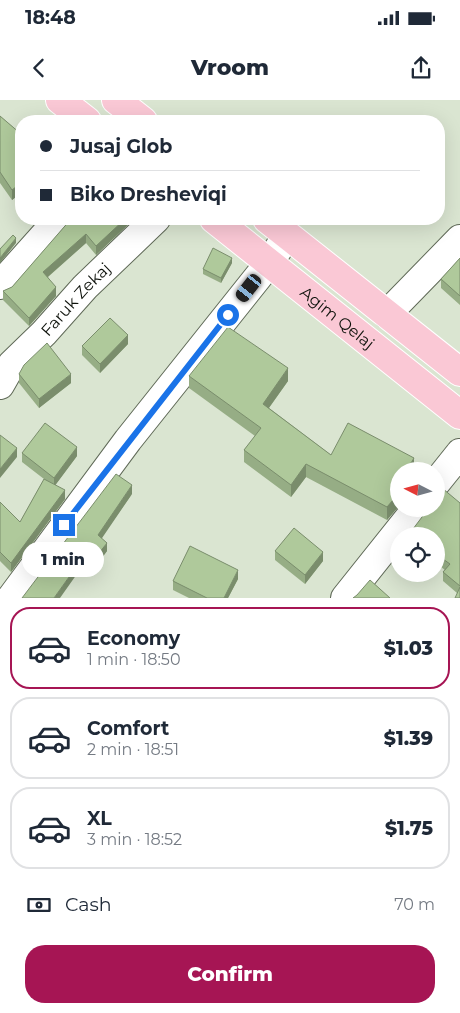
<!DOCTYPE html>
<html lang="en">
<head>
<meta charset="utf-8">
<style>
	:root { --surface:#fff; --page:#f2f2f3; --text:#1f2937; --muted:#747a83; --line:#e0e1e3; --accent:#a61554 }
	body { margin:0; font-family:Montserrat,sans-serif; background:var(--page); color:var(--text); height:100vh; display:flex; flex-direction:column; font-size:19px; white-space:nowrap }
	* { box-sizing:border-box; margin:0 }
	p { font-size:16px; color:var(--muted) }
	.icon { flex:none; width:28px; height:28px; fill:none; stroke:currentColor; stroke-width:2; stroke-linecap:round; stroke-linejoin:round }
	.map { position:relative; height:498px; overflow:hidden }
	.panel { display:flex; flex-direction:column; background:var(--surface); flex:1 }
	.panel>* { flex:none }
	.banner { position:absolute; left:15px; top:15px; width:430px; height:110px; border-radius:20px; box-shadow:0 5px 20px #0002; display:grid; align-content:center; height:110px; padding:0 25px; background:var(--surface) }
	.needle { width:32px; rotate:276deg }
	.fabs { position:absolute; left:390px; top:362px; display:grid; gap:10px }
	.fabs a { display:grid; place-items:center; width:55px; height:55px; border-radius:50%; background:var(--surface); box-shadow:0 5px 20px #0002; font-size:25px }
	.end { position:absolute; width:22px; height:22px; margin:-11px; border:6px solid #1a73e8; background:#fff; box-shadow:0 0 0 2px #fff }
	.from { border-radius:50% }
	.bubble { position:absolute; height:35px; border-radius:18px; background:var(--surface); box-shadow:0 5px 20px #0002; font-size:16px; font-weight:800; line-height:35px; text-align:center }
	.car { position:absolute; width:15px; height:30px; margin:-15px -8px; border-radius:6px; box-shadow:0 0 4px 1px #0007; background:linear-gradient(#222 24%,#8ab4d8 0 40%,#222 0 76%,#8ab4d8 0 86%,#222 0) }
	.banner b { display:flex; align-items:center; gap:18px; height:48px; font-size:19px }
	.banner b+b { border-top:1px solid var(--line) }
	.banner i { width:12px; height:12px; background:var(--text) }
	ul { padding:9px 0 0; list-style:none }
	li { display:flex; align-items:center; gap:15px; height:82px; margin:0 10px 8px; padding:0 15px; border:2px solid var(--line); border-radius:20px }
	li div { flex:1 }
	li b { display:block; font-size:19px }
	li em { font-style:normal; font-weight:800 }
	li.selected { border-color:var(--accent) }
	li>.icon { width:45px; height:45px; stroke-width:1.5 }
	.pay { display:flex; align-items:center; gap:12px; height:55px; padding:0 25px; font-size:19px }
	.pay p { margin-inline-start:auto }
	.action { display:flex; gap:10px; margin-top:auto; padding:10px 25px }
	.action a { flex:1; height:58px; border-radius:20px; background:var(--accent); color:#fff; font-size:20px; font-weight:800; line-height:58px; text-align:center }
	.status { display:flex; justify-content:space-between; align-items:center; height:35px; padding:0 25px; background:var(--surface); direction:ltr }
	.status svg { height:14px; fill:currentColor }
	header { display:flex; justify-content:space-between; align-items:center; height:65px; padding:0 25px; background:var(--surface); font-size:22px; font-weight:800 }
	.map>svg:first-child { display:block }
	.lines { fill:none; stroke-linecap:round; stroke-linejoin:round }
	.minor-casing { stroke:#5f6957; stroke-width:30 }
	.major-casing { stroke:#fff; stroke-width:30 }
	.minor { stroke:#fff; stroke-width:28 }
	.major { stroke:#fac8d5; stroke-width:28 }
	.wall { fill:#96ad85 }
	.shaded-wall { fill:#7a8d6c }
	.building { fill:#afc99b; stroke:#7a8d6c }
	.route { stroke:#1a73e8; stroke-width:6 }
	.labels { text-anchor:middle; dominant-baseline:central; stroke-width:4; stroke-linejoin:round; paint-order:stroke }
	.street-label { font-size:16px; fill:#0e120b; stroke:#e7f3de }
</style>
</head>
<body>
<div class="status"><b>18:48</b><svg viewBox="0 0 49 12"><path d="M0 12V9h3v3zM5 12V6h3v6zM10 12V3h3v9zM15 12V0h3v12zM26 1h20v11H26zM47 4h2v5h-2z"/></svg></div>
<header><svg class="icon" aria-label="back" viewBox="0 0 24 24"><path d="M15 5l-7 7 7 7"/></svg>Vroom<svg class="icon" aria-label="share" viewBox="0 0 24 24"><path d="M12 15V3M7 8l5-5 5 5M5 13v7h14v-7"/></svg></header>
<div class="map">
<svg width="460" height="498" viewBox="0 0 460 498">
	<rect width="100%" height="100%" fill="#dae5d1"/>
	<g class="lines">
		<defs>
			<g id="minor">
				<path d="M0 185 59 119"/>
				<path d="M387 214 460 139"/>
				<path id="s1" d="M0 285 12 264 44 233 85 187 156 119"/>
				<path d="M436 383 460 353"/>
				<path d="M11 498 128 340 270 162 287 135"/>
				<path d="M345 498 416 409"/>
			</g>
			<g id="major">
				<path d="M60 0 87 21"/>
				<path d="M116 0 143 21"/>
				<path id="s2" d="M214 119 460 315"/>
				<path d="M267 119 460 272"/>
			</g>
		</defs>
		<!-- minor casing -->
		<use href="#minor" class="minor-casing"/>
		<!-- major casing -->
		<use href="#major" class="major-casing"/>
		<!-- minor -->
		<use href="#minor" class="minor"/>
		<!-- major -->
		<use href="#major" class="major"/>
	</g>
	<!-- wall -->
	<path class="wall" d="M0 16 21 34V93L12 100 0 83Z
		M71 119H134L96 155 86 143 48 177 56 196 29 226 3 200V191L12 187Z
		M460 158V205L441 188V179Z
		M232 163 221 183 203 174V169Z
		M128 244 100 273 82 255V246Z
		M19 274 71 283 39 308 19 283Z
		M189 276 288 281 269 308 331 355 414 370 399 371V406L387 420 306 377 291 397 244 362V350L255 336 189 288Z
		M22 353 77 356 55 385 65 399 11 472 0 461V402L20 422 44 379 22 362Z
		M132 394 101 438 107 451 92 471 84 464 22 498Z
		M460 403V498L457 493 443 481V472L445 470 436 463V436H410V433Z
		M275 451 323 461 305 484 275 460Z
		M238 479 228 498H189L173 490V481Z"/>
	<!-- shaded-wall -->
	<path class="shaded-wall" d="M21 83V93L12 100V90Z
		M125 119H134L96 155V146Z
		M86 134V143L43 181V172Z
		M16 138V143L0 163V158Z
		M232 158V163L221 183V178Z
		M56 187V196L29 226V218Z
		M128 235V244L100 273V264Z
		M288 268V281L263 316V304Z
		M71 274V283L39 308V299Z
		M77 347V356L54 387V378Z
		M17 348V357L0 378V369Z
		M414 358V370L413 371H406Z
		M306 364V377L291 397V385Z
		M132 385V394L98 444V435Z
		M65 390V399L11 472V463Z
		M399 393V406L387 420V407Z
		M107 443V451L92 471V462Z
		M323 452V461L305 484V475Z
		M84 456V464L60 498H54Z
		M238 470V479L228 498H224Z"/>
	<!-- building -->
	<path class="building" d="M0 16 21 34V83L12 90 0 72Z
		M71 119H125L96 146 86 134 43 172 56 187 29 218 3 191 12 187Z
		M13 135 16 138 0 158V149Z
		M213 148 232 158 221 178 203 169Z
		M460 158V196L441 179Z
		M110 218 128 235 100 264 82 246Z
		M228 227 288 268 263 304 331 355 348 323 414 358 406 371H399V393L387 407 306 364 291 385 244 350 261 328 189 276Z
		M47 243 71 274 39 299 19 274 24 265Z
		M45 323 77 347 54 378 22 353Z
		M0 335 17 348 0 369Z
		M116 374 132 385 98 435 107 443 92 462 84 456 54 498H22Z
		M44 379 65 390 11 463 0 452V402L20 422Z
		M442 388 460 403V486L443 472 450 464 436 454V436H414L410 433 428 409H436V393Z
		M294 428 323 452 305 475 275 451Z
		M190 446 238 470 224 498H207L173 481Z
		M370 480 390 498H353L357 495Z
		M460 487V498H455Z"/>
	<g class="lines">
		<!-- route -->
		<path class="route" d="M64 425 228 215"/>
	</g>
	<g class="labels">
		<!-- street labels -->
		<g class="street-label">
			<text stroke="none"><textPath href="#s1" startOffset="115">Faruk Zekaj</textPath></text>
			<text stroke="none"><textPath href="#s2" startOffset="158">Agim Qelaj</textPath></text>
		</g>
	</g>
</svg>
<div class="fabs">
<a><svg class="needle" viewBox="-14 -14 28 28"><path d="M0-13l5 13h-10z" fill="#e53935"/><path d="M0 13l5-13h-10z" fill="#747a83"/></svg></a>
<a><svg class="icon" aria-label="locate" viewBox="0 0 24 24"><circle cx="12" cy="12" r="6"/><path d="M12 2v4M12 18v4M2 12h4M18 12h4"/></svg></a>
</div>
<i class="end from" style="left:228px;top:215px"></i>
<i class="end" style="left:64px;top:425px"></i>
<div class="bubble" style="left:22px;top:442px;width:82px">1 min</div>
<i class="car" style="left:249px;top:188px;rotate:218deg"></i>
<div class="banner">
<b><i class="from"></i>Jusaj Glob</b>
<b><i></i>Biko Dresheviqi</b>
</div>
</div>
<section class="panel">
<ul>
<li class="selected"><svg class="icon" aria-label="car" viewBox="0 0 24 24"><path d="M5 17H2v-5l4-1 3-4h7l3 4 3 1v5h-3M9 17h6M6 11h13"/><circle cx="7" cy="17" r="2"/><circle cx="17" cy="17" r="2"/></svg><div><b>Economy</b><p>1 min · 18:50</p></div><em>$1.03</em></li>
<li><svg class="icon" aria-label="car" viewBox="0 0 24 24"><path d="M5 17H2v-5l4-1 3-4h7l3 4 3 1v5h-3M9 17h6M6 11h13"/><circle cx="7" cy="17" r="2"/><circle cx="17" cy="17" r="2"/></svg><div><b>Comfort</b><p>2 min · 18:51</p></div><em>$1.39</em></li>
<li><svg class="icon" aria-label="car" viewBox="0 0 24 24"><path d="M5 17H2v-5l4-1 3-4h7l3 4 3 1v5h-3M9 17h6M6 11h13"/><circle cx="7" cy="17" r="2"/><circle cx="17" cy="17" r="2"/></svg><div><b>XL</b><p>3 min · 18:52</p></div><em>$1.75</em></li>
</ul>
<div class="pay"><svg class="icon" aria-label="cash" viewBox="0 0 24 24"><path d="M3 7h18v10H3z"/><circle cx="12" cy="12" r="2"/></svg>Cash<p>70 m</p></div>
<div class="action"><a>Confirm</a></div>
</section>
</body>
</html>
